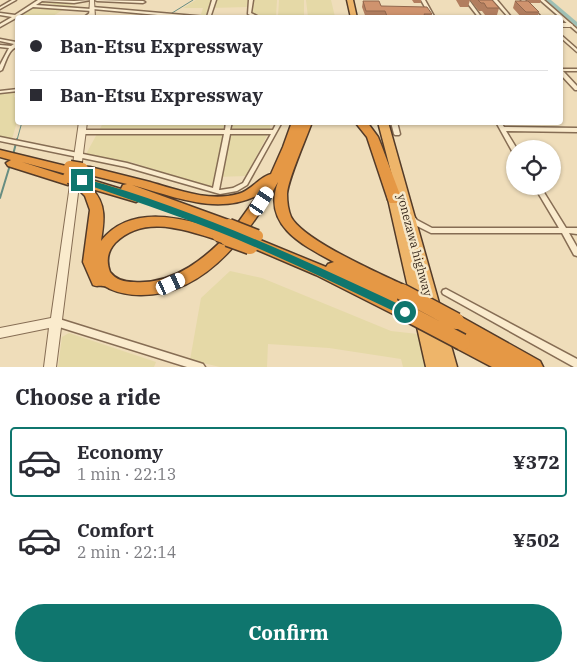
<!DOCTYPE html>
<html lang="en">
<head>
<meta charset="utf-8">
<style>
	:root { --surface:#fff; --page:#f7f7f7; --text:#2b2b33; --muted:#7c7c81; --line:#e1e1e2; --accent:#0f766e }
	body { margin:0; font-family:"IBM Plex Serif",serif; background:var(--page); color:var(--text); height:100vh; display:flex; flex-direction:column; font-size:19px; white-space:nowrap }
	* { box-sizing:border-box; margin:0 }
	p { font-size:16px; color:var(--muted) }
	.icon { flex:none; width:28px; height:28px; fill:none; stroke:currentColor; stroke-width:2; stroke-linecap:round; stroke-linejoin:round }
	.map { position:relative; height:367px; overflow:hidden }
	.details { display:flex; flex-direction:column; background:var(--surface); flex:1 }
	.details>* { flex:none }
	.banner { position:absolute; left:15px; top:15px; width:548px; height:110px; border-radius:5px; box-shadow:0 1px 4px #0004; display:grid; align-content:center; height:110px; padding:0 15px; background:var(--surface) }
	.buttons { position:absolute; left:506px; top:140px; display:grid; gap:10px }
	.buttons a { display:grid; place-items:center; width:55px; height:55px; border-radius:50%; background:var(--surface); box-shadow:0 1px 4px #0004; font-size:25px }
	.end { position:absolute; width:22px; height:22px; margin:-11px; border:6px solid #0f766e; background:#fff; box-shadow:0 0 0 2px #fff }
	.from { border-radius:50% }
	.car { position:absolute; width:15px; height:30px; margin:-15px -8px; border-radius:6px; box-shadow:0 0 4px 1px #0007; background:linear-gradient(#fff 24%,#345 0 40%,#fff 0 76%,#345 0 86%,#fff 0) }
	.banner b { display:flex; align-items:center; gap:18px; height:48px; font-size:19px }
	.banner b+b { border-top:1px solid var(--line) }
	.banner i { width:12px; height:12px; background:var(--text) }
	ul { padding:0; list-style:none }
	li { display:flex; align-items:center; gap:15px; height:70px; margin:0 10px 8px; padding:0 5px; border:2px solid transparent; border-radius:5px }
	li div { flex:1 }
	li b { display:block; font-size:19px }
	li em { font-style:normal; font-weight:700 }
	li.current { border-color:var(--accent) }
	li>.icon { width:45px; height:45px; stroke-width:1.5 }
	h2 { padding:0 15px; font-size:22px; line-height:60px }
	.cta { display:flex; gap:10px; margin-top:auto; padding:10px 15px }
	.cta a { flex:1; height:58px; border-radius:30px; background:var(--accent); color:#fff; font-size:20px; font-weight:700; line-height:58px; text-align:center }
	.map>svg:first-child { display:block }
	.farmland { fill:#e5d9a7 }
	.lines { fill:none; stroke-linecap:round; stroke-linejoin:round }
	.stream-far1 { stroke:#678d82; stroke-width:1 }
	.stream { stroke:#678d82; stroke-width:2 }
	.river { fill:#9fc0b5; fill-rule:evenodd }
	.minor-casing { stroke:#866d54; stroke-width:3 }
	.tertiary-casing { stroke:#866d54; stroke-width:2 }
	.trunk-casing { stroke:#533b29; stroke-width:3 }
	.motorway-casing { stroke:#533b29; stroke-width:3 }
	.minor { fill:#faebcd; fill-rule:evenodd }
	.tertiary { fill:#faebcd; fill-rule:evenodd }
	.trunk { fill:#eeb56a; fill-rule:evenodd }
	.motorway { fill:#e59845; fill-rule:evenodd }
	.motorway-bridge-far1-casing { stroke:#533b29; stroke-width:15; stroke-linecap:butt }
	.motorway-bridge-casing { stroke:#533b29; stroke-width:19; stroke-linecap:butt }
	.motorway-bridge-far1 { stroke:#e59845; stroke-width:12 }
	.motorway-bridge { stroke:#e59845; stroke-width:16 }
	.wall { fill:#b27e5f }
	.building { fill:#cf936e; stroke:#91674d }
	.route { fill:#0f766e }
	.labels { text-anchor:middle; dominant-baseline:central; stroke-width:5; stroke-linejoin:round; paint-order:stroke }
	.street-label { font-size:12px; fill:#35261a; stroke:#f6e8ca }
</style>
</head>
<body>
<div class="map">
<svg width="577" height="367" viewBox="0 0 577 367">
	<rect width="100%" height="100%" fill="#efddba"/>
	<!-- farmland -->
	<path class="farmland" d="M196 0H249L248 7 210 8 208 17H200L203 8H183Z
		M252 0H277L276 17H261L260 15 250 13Z
		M279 0H304V17H278Z
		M306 0H331L335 17H308Z
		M43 1 75 3 51 17 36 15 25 18 19 15 33 7 49 8 54 4 39 3Z
		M15 92 14 97 17 98V122L12 139 0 137V93Z
		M103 123H270V130L246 176 217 177 215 186H205L131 162H123L86 154Z
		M230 271 262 278 391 331 418 334 426 367H403L401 359 329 348 268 344 267 367H220L190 360 201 298Z
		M69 333 156 362 154 367H58L62 337Z"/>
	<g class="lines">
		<!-- stream-far1 -->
		<path class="stream-far1" d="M164 18 193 0
			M17 140 22 122"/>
		<!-- stream -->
		<path class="stream" d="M13 155 17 139
			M0 198 10 165"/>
		<!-- river -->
		<path class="river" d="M545 0H551L577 22V27Z"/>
		<defs>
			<path id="minor" d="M12 0H16L0 9V7Z
				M38 0 74 1 91 0 74 3 42 1 36 5 91 9 90 8 92 7 207 17 212 0H216L210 18H190L93 9 94 10 92 11 33 7 18 16 24 18H16L0 27V24L12 17 0 15V13L15 15Z
				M95 0 143 1 145 2 143 3 97 1Z
				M249 0H253L251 13 261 18H256L248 14Z
				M421 0H425L435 18H431Z
				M465 0H469L482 18H479Z
				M493 0H497L512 18H509Z
				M521 0H525L542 18H538Z
				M540 0H544L577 29V32Z
				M91 12 94 13 87 18H83Z
				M560 34 577 49V52L560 37Z
				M0 39 16 42 18 41C17 49 16 46 12 50 7 55 5 64 2 70L0 71V65L9 48 0 47V45L11 46 14 44 0 41Z
				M560 69H577V71H563L577 86V90H575L560 74Z
				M18 89V91L0 93V91Z
				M226 122H232L230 130H273L277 122H282L247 185 237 191 220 194 126 167 0 141V137L127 163 213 188 224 134H82L79 132 82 130H225ZM230 134H271L243 183 233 188 220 190H219Z
				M391 122H397L400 134 399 135H395L394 134Z
				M496 122H501L504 127 577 128V132L506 131 517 149H515V153L512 151Z
				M534 186H540L566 228H577V234L569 233 577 247V256L574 255 562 233H431L413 224 408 217 409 215H413L417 220 432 228H559Z
				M446 289 577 359V367H574L443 294 442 292 443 290Z
				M56 318 200 363 203 364 205 367H187L56 326 53 325 52 322 53 319Z"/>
			<path id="tertiary" d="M90 0H94L95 18H89Z
				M560 23H570L573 25 570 27H560Z
				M79 122H87L56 367H44L49 328 0 338V328L51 318Z"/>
			<path id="trunk" d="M347 0H353L357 18H351Z
				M378 122H388L457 367H426L386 190 388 187H395Z"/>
			<path id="motorway" d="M292 122H312C306 139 288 179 287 194 287 202 288 210 291 217 304 241 381 274 408 287L410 292 408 297H398L397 300 411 307 413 312 411 317 405 319 399 317 316 275 248 246 246 242 248 238 253 237 326 267 328 264 334 262C302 245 262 225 278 182 250 233 205 296 140 295 130 295 119 293 110 289 108 288 106 286 103 286 99 285 97 287 93 285L83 262 90 210 85 196 75 186 77 183 76 181 82 177 121 189 123 185 127 184 78 172 76 169 78 166 90 167C110 172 130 177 150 182 178 190 209 202 238 194 251 191 259 177 271 174L283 147ZM132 185C173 196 217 216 258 195L235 227 236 225 234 222ZM92 189 136 202 142 198 224 228 233 229C207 257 175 285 134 282 124 282 116 280 110 272 106 261 107 252 115 243 144 214 185 230 218 240L223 239 225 235 223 231C184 218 131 203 101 241 104 222 107 204 92 189Z
				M355 122H367L378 137 382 147 402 200 400 203H390L388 200 367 137Z
				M0 150 74 168 76 171 74 174 70 175 22 162 72 178 74 181 68 185 8 166 6 163 11 160 0 157Z
				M456 314 540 361 543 367H492L456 348 453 342 456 336 462 334 466 336 450 326 448 321 450 316Z"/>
		</defs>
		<!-- minor casing -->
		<use href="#minor" class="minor-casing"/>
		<!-- tertiary casing -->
		<use href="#tertiary" class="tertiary-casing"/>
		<!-- trunk casing -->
		<use href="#trunk" class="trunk-casing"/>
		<!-- motorway casing -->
		<use href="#motorway" class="motorway-casing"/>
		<!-- minor -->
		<use href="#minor" class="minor"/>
		<!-- tertiary -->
		<use href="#tertiary" class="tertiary"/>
		<!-- trunk -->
		<use href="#trunk" class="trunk"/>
		<!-- motorway -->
		<use href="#motorway" class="motorway"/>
		<defs>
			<path id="motorway-bridge-far1" d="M70 167 82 169
				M69 177 82 181
				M229 225 257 236
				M218 235 232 240"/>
			<path id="motorway-bridge" d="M228 238 250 246
				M402 292 456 321
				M405 312 462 342"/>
		</defs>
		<!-- motorway-bridge-far1 casing -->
		<use href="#motorway-bridge-far1" class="motorway-bridge-far1-casing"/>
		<!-- motorway-bridge casing -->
		<use href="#motorway-bridge" class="motorway-bridge-casing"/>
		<!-- motorway-bridge-far1 -->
		<use href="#motorway-bridge-far1" class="motorway-bridge-far1"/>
		<!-- motorway-bridge -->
		<use href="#motorway-bridge" class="motorway-bridge"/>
	</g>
	<!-- wall -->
	<path class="wall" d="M412 0H421V3H414Z
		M456 0H470L468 7H460Z
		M470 0H492L499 8 497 15H485L482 11H479Z
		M527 0H541L540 3H530L539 12 537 18H522L513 8 515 1H528Z
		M363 1 381 6 432 14 431 18H366L362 7Z"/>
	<!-- building -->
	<path class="building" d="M478 0H492L499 8H487L484 3H481Z
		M363 1H379L381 6 427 7 432 14H424L426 18H417L416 16H387L385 11H366Z
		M515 1H528L539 12H526Z"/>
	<!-- route -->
	<path class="route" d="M82 178C195 209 303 259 409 309L411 312 409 315H402C341 286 281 257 219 232 173 214 126 198 79 182V179Z"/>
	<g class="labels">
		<!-- street labels -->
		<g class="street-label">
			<text transform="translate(415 245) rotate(75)">yonezawa highway</text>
		</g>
	</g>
</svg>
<div class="buttons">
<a><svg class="icon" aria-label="locate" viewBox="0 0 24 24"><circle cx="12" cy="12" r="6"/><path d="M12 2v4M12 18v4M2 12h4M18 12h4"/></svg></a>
</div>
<i class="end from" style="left:405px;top:312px"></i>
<i class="end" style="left:82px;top:180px"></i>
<i class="car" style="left:262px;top:201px;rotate:33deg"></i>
<i class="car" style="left:171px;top:284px;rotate:65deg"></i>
<div class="banner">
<b><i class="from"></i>Ban-Etsu Expressway</b>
<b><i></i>Ban-Etsu Expressway</b>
</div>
</div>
<section class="details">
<h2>Choose a ride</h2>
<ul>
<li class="current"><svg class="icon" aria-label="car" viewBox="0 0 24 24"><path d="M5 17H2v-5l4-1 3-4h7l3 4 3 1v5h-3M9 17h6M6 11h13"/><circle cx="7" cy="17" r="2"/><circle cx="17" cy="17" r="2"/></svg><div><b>Economy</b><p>1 min · 22:13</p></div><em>¥372</em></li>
<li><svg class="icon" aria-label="car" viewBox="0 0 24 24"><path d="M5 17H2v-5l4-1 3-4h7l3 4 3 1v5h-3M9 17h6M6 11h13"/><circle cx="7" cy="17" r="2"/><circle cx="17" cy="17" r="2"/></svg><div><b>Comfort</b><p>2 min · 22:14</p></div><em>¥502</em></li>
</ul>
<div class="cta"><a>Confirm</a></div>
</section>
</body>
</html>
